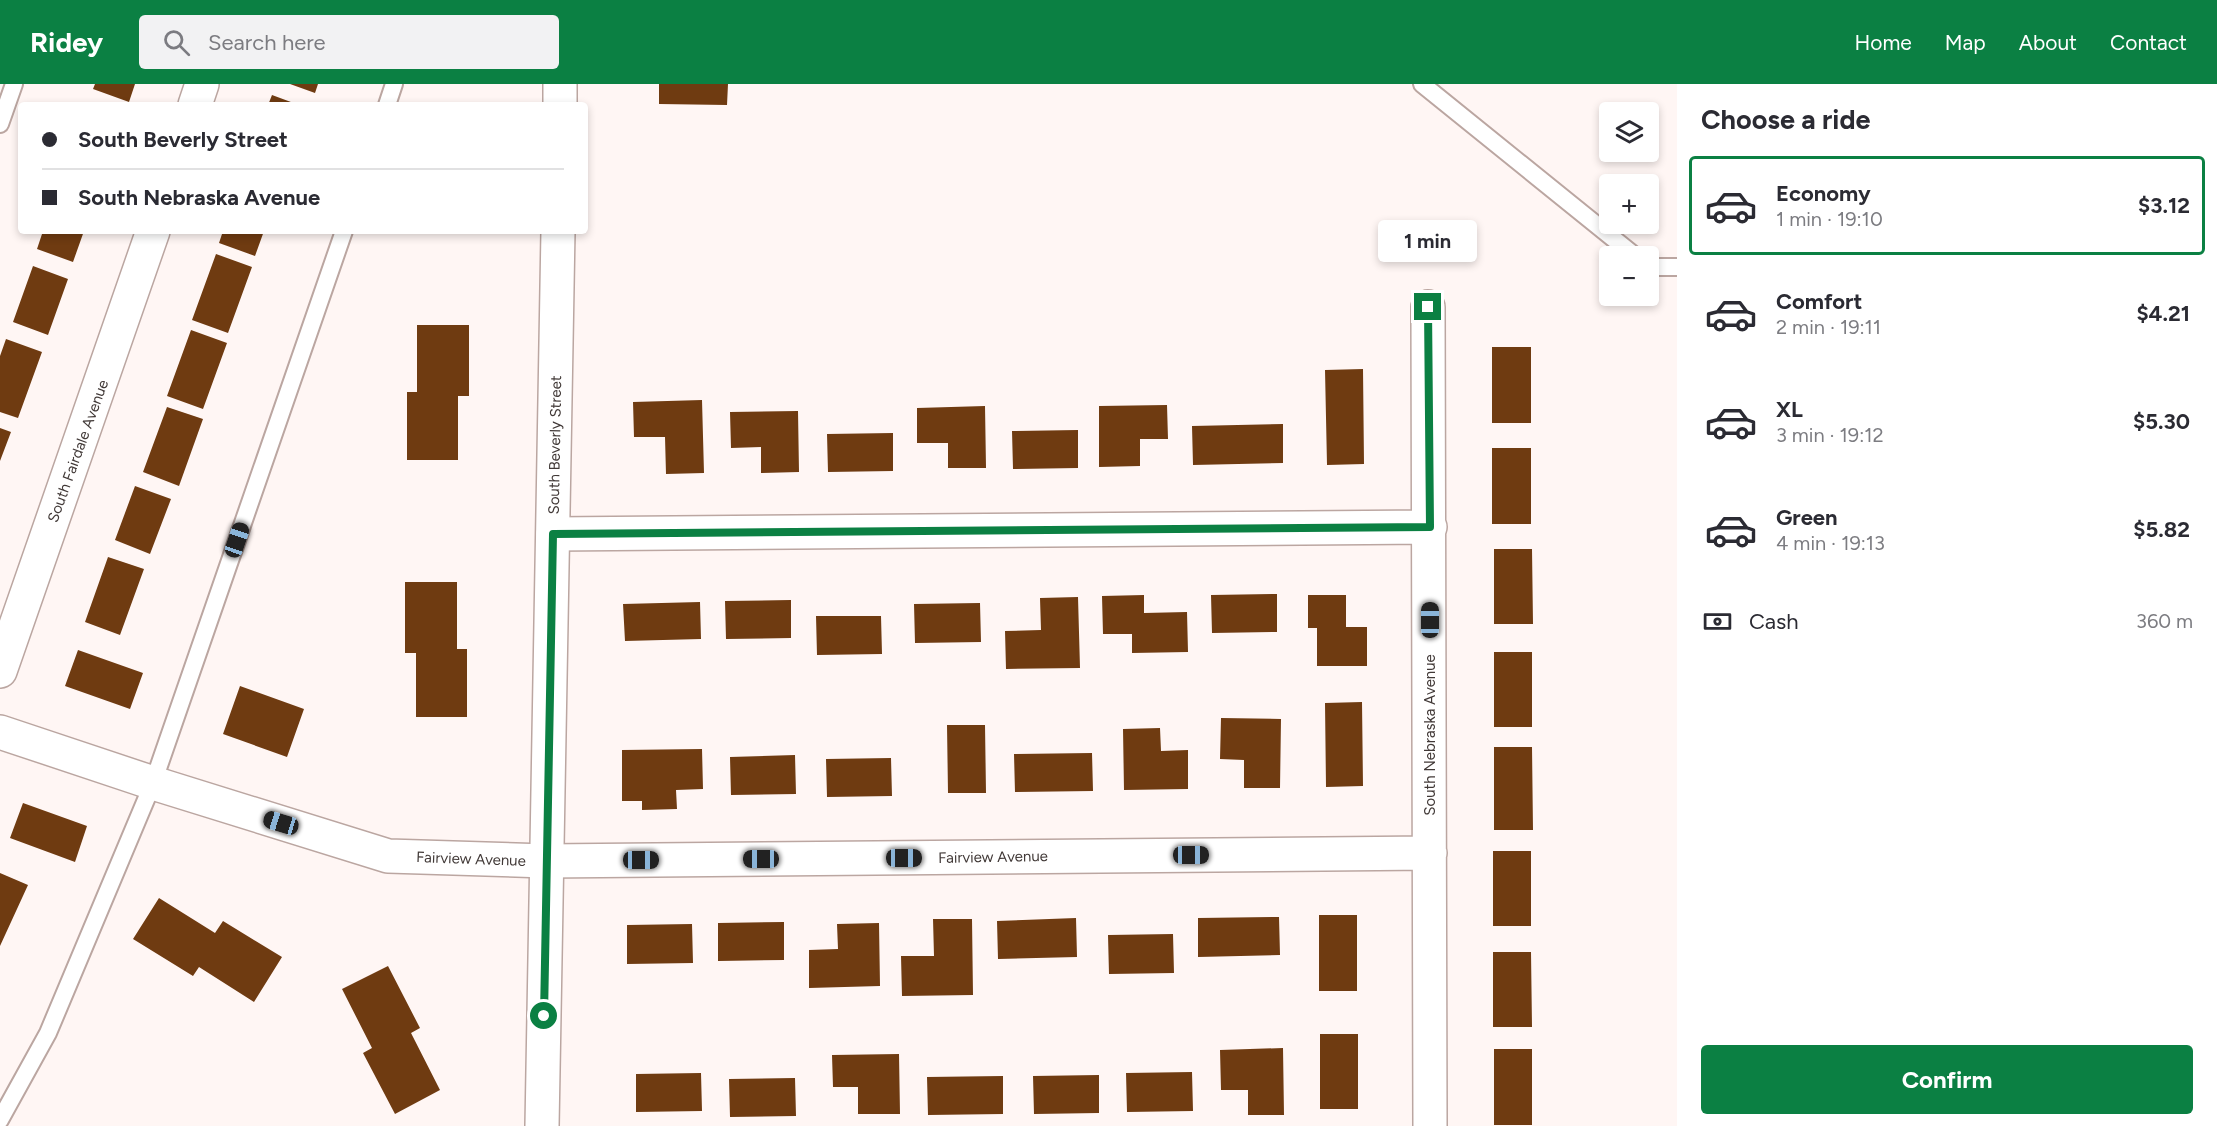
<!DOCTYPE html>
<html lang="en">
<head>
<meta charset="utf-8">
<style>
	:root { --surface:#fff; --page:#f2f2f3; --text:#2b2b33; --muted:#7c7c81; --line:#e1e1e2; --accent:#0b8043 }
	body { margin:0; font-family:Figtree,sans-serif; background:var(--page); color:var(--text); height:100vh; display:flex; flex-direction:column; font-size:22px; white-space:nowrap }
	* { box-sizing:border-box; margin:0 }
	p { font-size:20px; color:var(--muted) }
	.icon { flex:none; width:33px; height:33px; fill:none; stroke:currentColor; stroke-width:2; stroke-linecap:round; stroke-linejoin:round }
	.map { position:relative; flex:1; overflow:hidden }
	.details { display:flex; flex-direction:column; background:var(--surface); width:540px }
	.details>* { flex:none }
	.hud { position:absolute; left:18px; top:18px; width:570px; height:132px; border-radius:6px; box-shadow:0 3px 9px #0003; display:grid; align-content:center; height:132px; padding:0 24px; background:var(--surface) }
	.fabs { position:absolute; left:1599px; top:18px; display:grid; gap:12px }
	.fabs a { display:grid; place-items:center; width:60px; height:60px; border-radius:6px; background:var(--surface); box-shadow:0 3px 9px #0003; font-size:30px }
	.end { position:absolute; width:27px; height:27px; margin:-14px; border:8px solid #0b8043; background:#fff; box-shadow:0 0 0 3px #fff }
	.from { border-radius:50% }
	.bubble { position:absolute; height:42px; border-radius:6px; background:var(--surface); box-shadow:0 3px 9px #0003; font-size:20px; font-weight:700; line-height:42px; text-align:center }
	.car { position:absolute; width:18px; height:36px; margin:-18px -9px; border-radius:8px; box-shadow:0 0 4px 2px #0007; background:linear-gradient(#222 24%,#8ab4d8 0 40%,#222 0 76%,#8ab4d8 0 86%,#222 0) }
	.hud b { display:flex; align-items:center; gap:21px; height:57px; font-size:22px }
	.hud b+b { border-top:2px solid var(--line) }
	.hud i { width:15px; height:15px; background:var(--text) }
	ul { padding:0; list-style:none }
	li { display:flex; align-items:center; gap:18px; height:99px; margin:0 12px 9px; padding:0 12px; border:3px solid transparent; border-radius:6px }
	li div { flex:1 }
	li b { display:block; font-size:22px }
	li em { font-style:normal; font-weight:700 }
	li.current { border-color:var(--accent) }
	li>.icon { width:54px; height:54px; stroke-width:1.5 }
	h2 { padding:0 24px; font-size:27px; line-height:72px }
	.pay { display:flex; align-items:center; gap:15px; height:66px; padding:0 24px; font-size:22px }
	.pay p { margin-inline-start:auto }
	.button { display:flex; gap:12px; margin-top:auto; padding:12px 24px }
	.button a { flex:1; height:69px; border-radius:6px; background:var(--accent); color:#fff; font-size:24px; font-weight:700; line-height:69px; text-align:center }
	header { display:flex; align-items:center; gap:36px; box-sizing:border-box; height:84px; padding:0 30px; background:var(--accent); color:#fff }
	header strong { font-size:28px }
	nav { display:flex; gap:33px; margin-inline-start:auto; font-size:21px }
	.search { width:420px; height:54px; background:var(--page); display:flex; align-items:center; gap:15px; box-sizing:border-box; padding:0 21px; border-radius:6px; color:var(--muted); font-size:22px }
	main { display:flex; flex:1; min-height:0 }
	.map>svg:first-child { display:block }
	.building { fill:#6f3b11 }
	.lines { fill:none; stroke-linecap:round; stroke-linejoin:round }
	.lane-casing { stroke:#bba6a1; stroke-width:20 }
	.street-casing { stroke:#bba6a1; stroke-width:36 }
	.secondary-casing { stroke:#bba6a1; stroke-width:36 }
	.lane { stroke:#fff; stroke-width:16 }
	.street { stroke:#fff; stroke-width:33 }
	.secondary { stroke:#fff; stroke-width:33 }
	.route { stroke:#0b8043; stroke-width:8 }
	.labels { text-anchor:middle; dominant-baseline:central; stroke-width:6; stroke-linejoin:round; paint-order:stroke }
	.street-label { font-size:15px; fill:#413937; stroke:#fff }
</style>
</head>
<body>
<header>
<strong>Ridey</strong>
<div class="search"><svg class="icon" aria-label="search" viewBox="0 0 24 24"><circle cx="10" cy="10" r="6"/><path d="M15 15l6 6"/></svg>Search here</div>
<nav><a>Home</a><a>Map</a><a>About</a><a>Contact</a></nav>
</header>
<main>
<div class="map">
<svg width="1677" height="1042" viewBox="0 0 1677 1042">
	<rect width="100%" height="100%" fill="#fff6f4"/>
	<!-- building -->
	<path class="building" d="M95 0H135L129 18 93 5Z
		M290 0H318L315 9Z
		M659 0H728L727 21 659 20Z
		M272 11 299 21H268Z
		M43 147H84L73 178 37 165Z
		M223 147H264L255 172 219 159Z
		M216 170 252 183 228 249 192 236Z
		M33 182 68 195 48 251 13 238Z
		M417 241H469V312H458V376H407V308H417Z
		M191 246 227 259 203 325 167 312Z
		M6 255 42 268 18 334 0 328V272Z
		M1492 263H1531V339H1492Z
		M1363 285 1364 380 1327 381 1325 286Z
		M702 316 704 389 666 390 665 353H634L633 318Z
		M1167 321 1168 355H1140V382L1099 383V322Z
		M985 322 986 384H948V359H917V324Z
		M167 323 203 335 179 402 143 388Z
		M798 327 799 388 761 389V363L731 364 730 328Z
		M1283 340V379L1193 381 1192 342Z
		M0 344 11 348 0 377Z
		M1078 346V384L1013 385 1012 347Z
		M893 349V387L828 388 827 350Z
		M1492 364H1531V440H1492Z
		M135 402 171 415 150 470 115 456Z
		M1494 465H1532L1533 540H1494Z
		M108 473 144 485 120 551 85 538Z
		M405 498H457V565H467V633H416V569H405Z
		M1277 510V548L1212 549 1211 511Z
		M1144 511V529L1187 528 1188 568 1132 569V550H1103L1102 512Z
		M1308 511H1346V543H1367V582H1317V544H1308Z
		M1078 513 1080 584 1006 585 1005 547 1041 546 1040 514Z
		M791 516V554L726 555 725 517Z
		M700 518 701 555 625 557 623 520Z
		M980 519 981 558 915 559 914 520Z
		M816 532H881L882 570 817 571Z
		M78 566 143 589 130 625 65 602Z
		M1494 568H1532V643H1494Z
		M240 602 304 625 287 673 223 650Z
		M1362 618 1363 702 1326 703 1325 619Z
		M1221 634 1281 635 1280 704H1244V676L1220 675Z
		M947 641H985L986 709H948Z
		M1160 644 1161 667 1188 666V705L1124 706 1123 645Z
		M1494 663H1532L1533 746H1494Z
		M702 665 703 705 676 706 677 725 642 726V717H622V666Z
		M1092 669 1093 707 1015 708 1014 670Z
		M795 671 796 710 731 711 730 673Z
		M891 674 892 712 827 713 826 675Z
		M23 719 87 742 75 778 10 754Z
		M1493 767H1531V842H1493Z
		M0 789 28 801 0 862Z
		M159 814 215 849 223 837 282 873 254 918 199 883 193 892 133 855Z
		M1319 831H1357V907H1319Z
		M1279 833 1280 871 1198 873V834Z
		M1076 834 1077 873 998 875 997 837Z
		M933 835H972L973 911 902 912 901 872H934Z
		M784 838V876L718 877V839Z
		M879 839 880 902 809 904V866L838 865 837 840Z
		M692 840 693 879 627 880V841Z
		M1173 850 1174 889 1109 890 1108 851Z
		M1493 868H1531L1532 943H1493Z
		M388 882 420 944 411 949 440 1006 395 1030 363 969 372 964 342 905Z
		M1320 950H1358V1025H1320Z
		M1283 964 1284 1031H1248V1006H1221L1220 966Z
		M1494 965H1532V1041H1494Z
		M899 970 900 1030H858V1003H833L832 971Z
		M1192 988 1193 1027 1127 1028 1126 989Z
		M701 989 702 1027 636 1028V990Z
		M1099 991V1029L1034 1030 1033 992Z
		M1003 992V1030L928 1031 927 993Z
		M795 994 796 1032 730 1033 729 995Z"/>
	<g class="lines">
		<defs>
			<path id="lane" d="M1422 0 1635 172
				M387 21 394 0
				M0 40 14 0
				M1648 183H1677
				M0 1036 48 949 153 699 344 147"/>
			<path id="street" d="M195 21 202 0
				M1428 223 1430 1042
				M553 450 1430 443
				M0 587 153 147
				M0 648 153 699 388 772 546 777 1430 769"/>
			<path id="secondary" d="M560 21V0
				M542 1042 558 147"/>
		</defs>
		<!-- lane casing -->
		<use href="#lane" class="lane-casing"/>
		<!-- street casing -->
		<use href="#street" class="street-casing"/>
		<!-- secondary casing -->
		<use href="#secondary" class="secondary-casing"/>
		<!-- lane -->
		<use href="#lane" class="lane"/>
		<!-- street -->
		<use href="#street" class="street"/>
		<!-- secondary -->
		<use href="#secondary" class="secondary"/>
	</g>
	<g class="lines">
		<!-- route -->
		<path class="route" d="M544 932 553 450 1430 443 1428 223"/>
	</g>
	<g class="labels">
		<!-- street labels -->
		<g class="street-label">
			<text transform="translate(555 361) rotate(-89)">South Beverly Street</text>
			<text transform="translate(78 367) rotate(-70)">South Fairdale Avenue</text>
			<text transform="translate(1430 651) rotate(-90)">South Nebraska Avenue</text>
			<text transform="translate(993 773) rotate(-1)">Fairview Avenue</text>
			<text transform="translate(471 775) rotate(2)">Fairview Avenue</text>
		</g>
	</g>
</svg>
<div class="fabs">
<a><svg class="icon" aria-label="layers" viewBox="0 0 24 24"><path d="M12 4l9 5-9 5-9-5zM3 14l9 5 9-5"/></svg></a>
<a>+</a>
<a>−</a>
</div>
<i class="end from" style="left:544px;top:932px"></i>
<i class="end" style="left:1428px;top:223px"></i>
<div class="bubble" style="left:1378px;top:136px;width:99px">1 min</div>
<i class="car" style="left:237px;top:456px;rotate:19deg"></i>
<i class="car" style="left:1430px;top:536px;rotate:0deg"></i>
<i class="car" style="left:281px;top:739px;rotate:287deg"></i>
<i class="car" style="left:1191px;top:771px;rotate:90deg"></i>
<i class="car" style="left:904px;top:774px;rotate:90deg"></i>
<i class="car" style="left:761px;top:775px;rotate:270deg"></i>
<i class="car" style="left:641px;top:776px;rotate:90deg"></i>
<div class="hud">
<b><i class="from"></i>South Beverly Street</b>
<b><i></i>South Nebraska Avenue</b>
</div>
</div>
<section class="details">
<h2>Choose a ride</h2>
<ul>
<li class="current"><svg class="icon" aria-label="car" viewBox="0 0 24 24"><path d="M5 17H2v-5l4-1 3-4h7l3 4 3 1v5h-3M9 17h6M6 11h13"/><circle cx="7" cy="17" r="2"/><circle cx="17" cy="17" r="2"/></svg><div><b>Economy</b><p>1 min · 19:10</p></div><em>$3.12</em></li>
<li><svg class="icon" aria-label="car" viewBox="0 0 24 24"><path d="M5 17H2v-5l4-1 3-4h7l3 4 3 1v5h-3M9 17h6M6 11h13"/><circle cx="7" cy="17" r="2"/><circle cx="17" cy="17" r="2"/></svg><div><b>Comfort</b><p>2 min · 19:11</p></div><em>$4.21</em></li>
<li><svg class="icon" aria-label="car" viewBox="0 0 24 24"><path d="M5 17H2v-5l4-1 3-4h7l3 4 3 1v5h-3M9 17h6M6 11h13"/><circle cx="7" cy="17" r="2"/><circle cx="17" cy="17" r="2"/></svg><div><b>XL</b><p>3 min · 19:12</p></div><em>$5.30</em></li>
<li><svg class="icon" aria-label="car" viewBox="0 0 24 24"><path d="M5 17H2v-5l4-1 3-4h7l3 4 3 1v5h-3M9 17h6M6 11h13"/><circle cx="7" cy="17" r="2"/><circle cx="17" cy="17" r="2"/></svg><div><b>Green</b><p>4 min · 19:13</p></div><em>$5.82</em></li>
</ul>
<div class="pay"><svg class="icon" aria-label="cash" viewBox="0 0 24 24"><path d="M3 7h18v10H3z"/><circle cx="12" cy="12" r="2"/></svg>Cash<p>360 m</p></div>
<div class="button"><a>Confirm</a></div>
</section>
</main>
</body>
</html>
